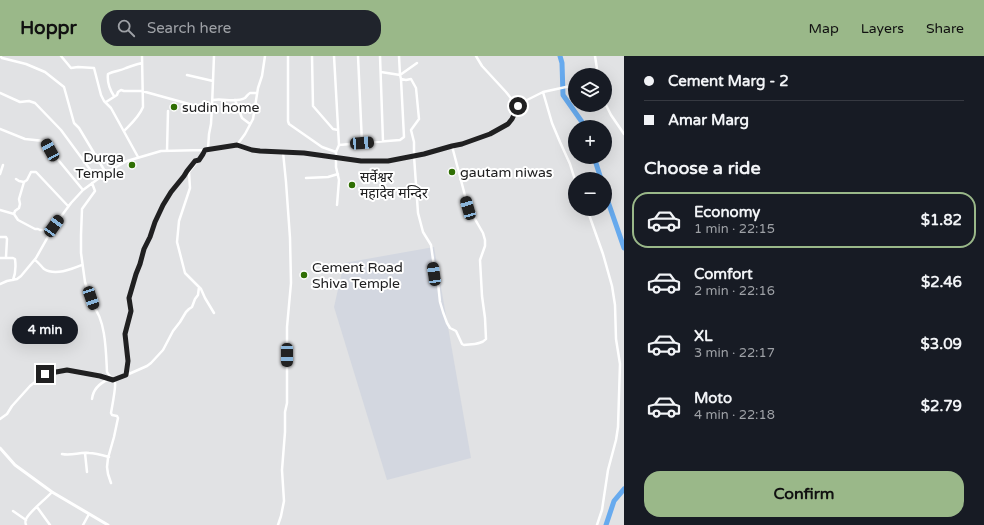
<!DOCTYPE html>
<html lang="en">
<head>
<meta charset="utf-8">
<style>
	:root { --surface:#171b24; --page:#20242c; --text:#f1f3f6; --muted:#9ea1a6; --line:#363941; --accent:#9ab889 }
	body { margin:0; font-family:"Varela Round","Noto Sans Devanagari",sans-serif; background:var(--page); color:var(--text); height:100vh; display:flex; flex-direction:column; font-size:15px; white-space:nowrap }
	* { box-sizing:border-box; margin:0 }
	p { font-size:13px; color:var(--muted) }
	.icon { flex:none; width:22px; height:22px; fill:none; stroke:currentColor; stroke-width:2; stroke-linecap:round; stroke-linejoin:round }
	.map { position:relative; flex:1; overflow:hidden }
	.side { display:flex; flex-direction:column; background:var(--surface); width:360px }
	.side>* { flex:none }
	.hud { display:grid; align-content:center; height:88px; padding:0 20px; background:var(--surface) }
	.buttons { position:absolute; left:568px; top:12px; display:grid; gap:8px }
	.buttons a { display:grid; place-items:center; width:44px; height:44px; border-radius:50%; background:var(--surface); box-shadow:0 4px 16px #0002; font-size:20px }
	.end { position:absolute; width:18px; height:18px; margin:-9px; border:5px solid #202021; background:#fff; box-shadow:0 0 0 2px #fff }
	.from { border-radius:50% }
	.bubble { position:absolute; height:28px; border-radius:14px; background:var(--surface); box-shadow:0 4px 16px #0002; font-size:13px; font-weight:700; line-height:28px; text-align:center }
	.car { position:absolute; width:12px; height:24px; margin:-12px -6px; border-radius:5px; box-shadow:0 0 3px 1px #0007; background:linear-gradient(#222 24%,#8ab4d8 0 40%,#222 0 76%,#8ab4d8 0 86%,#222 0) }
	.hud b { display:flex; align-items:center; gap:14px; height:38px; font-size:15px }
	.hud b+b { border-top:1px solid var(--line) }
	.hud i { width:10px; height:10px; background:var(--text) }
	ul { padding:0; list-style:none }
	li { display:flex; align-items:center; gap:12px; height:56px; margin:0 8px 6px; padding:0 12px; border:2px solid transparent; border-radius:16px }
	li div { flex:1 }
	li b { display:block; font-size:15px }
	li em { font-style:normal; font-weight:700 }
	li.current { border-color:var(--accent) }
	li>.icon { width:36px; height:36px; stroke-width:1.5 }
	h2 { padding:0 20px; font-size:18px; line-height:48px }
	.button { display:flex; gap:8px; margin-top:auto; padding:8px 20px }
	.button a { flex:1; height:46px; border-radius:16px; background:var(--accent); color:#111; font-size:16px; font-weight:700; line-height:46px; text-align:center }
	header { display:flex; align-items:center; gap:24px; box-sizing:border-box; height:56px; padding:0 20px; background:var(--accent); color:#111 }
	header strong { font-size:19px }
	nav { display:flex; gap:22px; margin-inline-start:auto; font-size:14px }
	.search { width:280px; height:36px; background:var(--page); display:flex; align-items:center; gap:10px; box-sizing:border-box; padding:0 14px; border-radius:16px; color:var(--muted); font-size:15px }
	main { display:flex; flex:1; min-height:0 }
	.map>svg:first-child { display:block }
	.built { fill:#d3d7e0 }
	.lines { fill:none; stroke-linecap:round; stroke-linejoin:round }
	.river { stroke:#67aaee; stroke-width:5 }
	.minor { stroke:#fff; stroke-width:2.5 }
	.tertiary { stroke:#fff; stroke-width:3 }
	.route { stroke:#202021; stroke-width:5 }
	.poi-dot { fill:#306f04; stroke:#fff; stroke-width:1.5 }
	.labels { text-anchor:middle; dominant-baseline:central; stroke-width:4; stroke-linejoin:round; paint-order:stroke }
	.poi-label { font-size:14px; fill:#202021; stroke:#fff; text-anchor:start }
</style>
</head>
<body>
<header>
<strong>Hoppr</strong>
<div class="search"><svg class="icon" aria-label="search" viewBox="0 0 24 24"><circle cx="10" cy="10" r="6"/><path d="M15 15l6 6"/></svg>Search here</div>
<nav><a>Map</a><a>Layers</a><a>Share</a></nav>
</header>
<main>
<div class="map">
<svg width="624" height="469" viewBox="0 0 624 469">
	<rect width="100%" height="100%" fill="#e1e2e4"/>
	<!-- built -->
	<path class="built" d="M434 191 471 402 387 424 334 251 344 207Z"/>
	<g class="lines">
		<!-- river -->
		<path class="river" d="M560 0 562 7 563 39 582 66 584 71
			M594 101 601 123
			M605 137 624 192
			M606 469 614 445 624 433"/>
		<!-- minor -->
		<path class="minor" d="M0 0 2 2 26 8 45 16 64 31 74 67 79 72 106 117
			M61 0 71 12 78 11 94 12 101 39 104 45 111 52 138 101
			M288 0V65L289 68 322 91 336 96
			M312 0 313 50 333 73 338 74
			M334 0 339 89 336 96V102
			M358 0 362 87 400 84 404 81 401 23 400 19 399 0
			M380 0 383 85
			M476 0 482 10 506 36 517 50
			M595 0 598 19
			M381 16 400 19 417 7
			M187 19 213 25
			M401 23 406 24 411 23 416 32 419 63 411 74 414 86V100L418 157 423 176 431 189 435 218 438 227 440 246 443 256 447 267 450 272 456 275 462 288 464 289C471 288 481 289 486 283L485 262 482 240 480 204 485 190V184L483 177 468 151 452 90
			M543 36 552 67 560 86 570 108 575 124
			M0 37 20 46 29 45 35 47 61 74 97 123
			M114 40C110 34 107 26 108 18 113 15 120 15 126 12 132 10 136 8 142 7
			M213 44C222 42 237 47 245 42 247 40 248 38 250 37H257
			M235 44 242 62 250 68
			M106 46 117 39 118 36 121 34 124 35H142L200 51 212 50
			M605 47 611 59 624 78
			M0 73 25 83 44 85 50 94 83 134
			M124 75C131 68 139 61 143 51L142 0
			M237 89 245 78 253 63 258 32 262 20 265 0
			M339 89 362 87
			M208 93 209 78 211 68 212 50 214 0
			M205 94 203 98 189 116 190 132 179 165 177 186 185 217 201 233 205 242 214 257
			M167 95 168 55
			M336 102V111L339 124 337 149
			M0 118 3 109
			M306 122 328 121 338 118
			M16 123 19 125 24 126 27 124 31 116H36L68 150
			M92 127 95 135 82 153 81 179V197L85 226 93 250C106 264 106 298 107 316 109 320 113 322 115 327 116 331 112 351 111 357L112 359 117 360 118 362 114 381 108 402 107 411 108 418 111 427
			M587 153 603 198 612 230 615 249 616 283 620 308 618 371 616 384 608 414 602 454 597 469
			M0 154 14 158 18 164 35 173H38L40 174H45L50 178
			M14 158 15 155 19 152 20 148 19 143 24 126
			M0 181H6L7 183 6 201
			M0 202H13L15 203C16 211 16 217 13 224
			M35 204C38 206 41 210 44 213 55 220 72 213 82 209
			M0 228 7 225 17 223 21 220 36 202 54 170 71 147 83 134 106 117 127 105 161 95 204 94 234 89C243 89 251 94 260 95L304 97 361 105H388L424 98 461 88 490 78 508 68 512 63 517 50 523 46 543 36 575 29
			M127 302 125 278 131 255 130 240 136 218 140 209 144 193 150 181 155 166 163 149 171 136 184 120 187 115 195 105 199 104
			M126 318 128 305 127 302
			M92 343C93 333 100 327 109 323
			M0 363 7 358 12 350 30 330 45 318 67 314 101 320 113 323 122 321 147 310 151 307 163 294 173 275 180 266 186 256 189 253 192 251 195 243 198 239 199 231
			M85 397 87 416
			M62 398C72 400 79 396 89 397 95 397 102 399 109 401
			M37 451 50 469
			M13 455 26 464
			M26 469C25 466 25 466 26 463 30 455 46 443 52 436
			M83 469 89 458
			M278 469 281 460 284 445 282 414 285 376V356L287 347V271L291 227 290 182 286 126 283 96"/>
		<!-- tertiary -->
		<path class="tertiary" d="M0 392 15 409 52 436 108 469"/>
	</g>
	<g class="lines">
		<!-- route -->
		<path class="route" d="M45 318 67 314 100 320 113 324 126 319 128 305 125 278 131 255 129 242 136 218 140 208 144 193 150 181 155 166 163 149 171 136 184 120 187 115 195 105 199 104 203 98 205 94 237 89 252 94 260 95 304 97 361 105H388L424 98 452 90 462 88 490 78 508 68 512 63 518 50"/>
	</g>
	<!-- markers -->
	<g class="poi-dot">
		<circle cx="174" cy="51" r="4"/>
		<circle cx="132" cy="109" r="4"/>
		<circle cx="452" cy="116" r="4"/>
		<circle cx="352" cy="129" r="4"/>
		<circle cx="304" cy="219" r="4"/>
	</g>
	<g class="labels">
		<!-- poi labels -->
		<g class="poi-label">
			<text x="182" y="51">sudin home</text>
			<text x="124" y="101" text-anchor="end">Durga<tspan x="124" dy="16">Temple</tspan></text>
			<text x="460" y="116">gautam niwas</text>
			<text x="360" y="121">सर्वेश्वर<tspan x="360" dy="16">महादेव मन्दिर</tspan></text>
			<text x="312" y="211">Cement Road<tspan x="312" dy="16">Shiva Temple</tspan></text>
		</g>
	</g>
</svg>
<div class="buttons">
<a><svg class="icon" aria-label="layers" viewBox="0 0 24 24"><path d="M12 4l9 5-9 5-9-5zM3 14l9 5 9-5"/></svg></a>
<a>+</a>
<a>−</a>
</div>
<i class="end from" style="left:518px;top:50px"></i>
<i class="end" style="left:45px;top:318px"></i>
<div class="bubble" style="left:12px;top:260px;width:66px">4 min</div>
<i class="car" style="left:362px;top:87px;rotate:86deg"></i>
<i class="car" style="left:50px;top:94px;rotate:331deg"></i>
<i class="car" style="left:468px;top:152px;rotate:344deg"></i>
<i class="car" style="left:54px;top:170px;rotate:36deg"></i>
<i class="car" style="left:434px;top:218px;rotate:352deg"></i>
<i class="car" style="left:91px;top:242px;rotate:161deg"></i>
<i class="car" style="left:287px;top:299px;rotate:180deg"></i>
</div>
<section class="side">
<div class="hud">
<b><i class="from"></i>Cement Marg - 2</b>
<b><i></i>Amar Marg</b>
</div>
<h2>Choose a ride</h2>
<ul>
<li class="current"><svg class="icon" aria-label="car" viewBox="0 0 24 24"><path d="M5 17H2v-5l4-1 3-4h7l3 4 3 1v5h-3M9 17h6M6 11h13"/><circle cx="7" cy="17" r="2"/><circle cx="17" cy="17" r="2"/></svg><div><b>Economy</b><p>1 min · 22:15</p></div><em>$1.82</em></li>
<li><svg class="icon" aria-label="car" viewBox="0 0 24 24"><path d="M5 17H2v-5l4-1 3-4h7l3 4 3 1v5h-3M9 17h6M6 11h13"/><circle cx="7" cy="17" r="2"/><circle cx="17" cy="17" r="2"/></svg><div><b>Comfort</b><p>2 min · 22:16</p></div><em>$2.46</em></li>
<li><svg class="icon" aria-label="car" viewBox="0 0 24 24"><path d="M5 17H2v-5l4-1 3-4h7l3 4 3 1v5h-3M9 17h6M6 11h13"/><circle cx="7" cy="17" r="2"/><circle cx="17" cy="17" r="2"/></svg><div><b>XL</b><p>3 min · 22:17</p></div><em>$3.09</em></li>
<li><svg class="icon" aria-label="car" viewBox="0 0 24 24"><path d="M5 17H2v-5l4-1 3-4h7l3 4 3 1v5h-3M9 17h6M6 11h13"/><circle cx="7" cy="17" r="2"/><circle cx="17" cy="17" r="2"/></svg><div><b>Moto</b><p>4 min · 22:18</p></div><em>$2.79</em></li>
</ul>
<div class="button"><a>Confirm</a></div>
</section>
</main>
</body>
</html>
